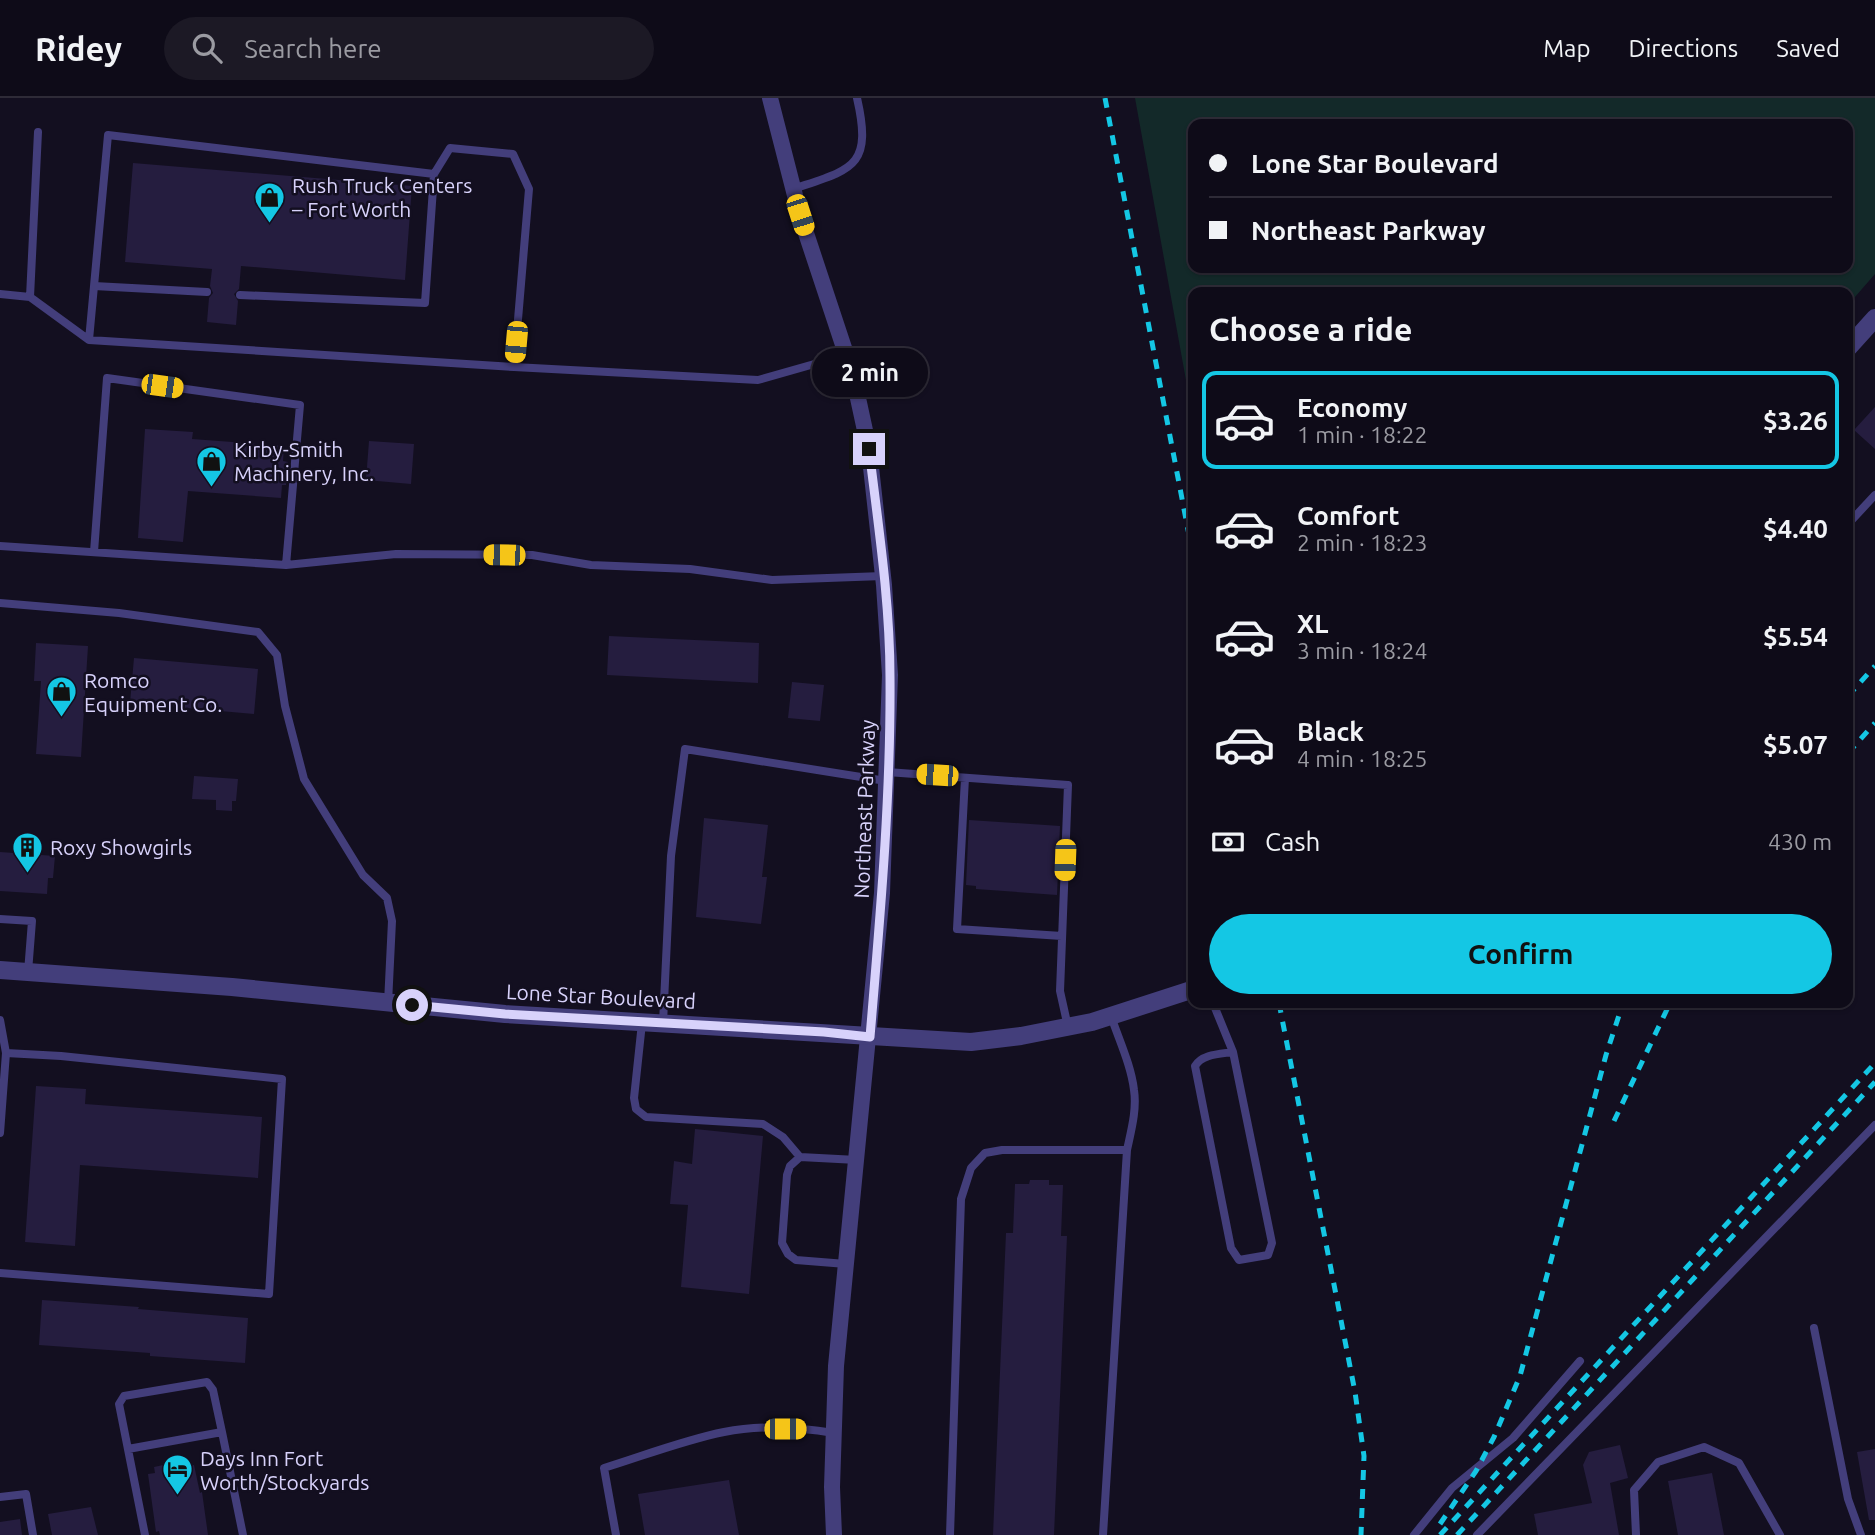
<!DOCTYPE html>
<html lang="en">
<head>
<meta charset="utf-8">
<style>
	:root { --surface:#0e0b18; --page:#1c1925; --text:#f1f3f6; --muted:#9b9ba2; --line:#2e2b37; --accent:#14c7e4 }
	body { margin:0; font-family:Ubuntu,sans-serif; background:var(--page); color:var(--text); height:100vh; display:flex; flex-direction:column; font-size:26px; white-space:nowrap }
	* { box-sizing:border-box; margin:0 }
	p { font-size:23px; color:var(--muted) }
	.icon { flex:none; width:38px; height:38px; fill:none; stroke:currentColor; stroke-width:2; stroke-linecap:round; stroke-linejoin:round }
	.map { position:relative; flex:1; overflow:hidden }
	.panel { position:absolute; left:1188px; top:189px; width:665px; height:721px; display:flex; flex-direction:column; background:var(--surface); border-radius:14px; box-shadow:0 2px 5px #0004,0 0 0 2px var(--line) }
	.panel>* { flex:none }
	.guide { position:absolute; left:1188px; top:21px; width:665px; height:154px; border-radius:14px; box-shadow:0 2px 5px #0004,0 0 0 2px var(--line); display:grid; align-content:center; height:154px; padding:0 21px; background:var(--surface) }
	.end { position:absolute; width:32px; height:32px; margin:-16px; border:9px solid #d8d2fb; background:#111; box-shadow:0 0 0 4px #111 }
	.from { border-radius:50% }
	.bubble { position:absolute; height:49px; border-radius:24px; background:var(--surface); box-shadow:0 2px 5px #0004,0 0 0 2px var(--line); font-size:23px; font-weight:600; line-height:49px; text-align:center }
	.car { position:absolute; width:21px; height:42px; margin:-21px -10px; border-radius:9px; box-shadow:0 0 5px 2px #0007; background:linear-gradient(#f5c518 24%,#345 0 40%,#f5c518 0 76%,#345 0 86%,#f5c518 0) }
	.guide b { display:flex; align-items:center; gap:24px; height:66px; font-size:26px }
	.guide b+b { border-top:2px solid var(--line) }
	.guide i { width:18px; height:18px; background:var(--text) }
	ul { padding:0; list-style:none }
	li { display:flex; align-items:center; gap:21px; height:98px; margin:0 14px 10px; padding:0 7px; border:4px solid transparent; border-radius:14px }
	li div { flex:1 }
	li b { display:block; font-size:26px }
	li em { font-style:normal; font-weight:600 }
	li.active { border-color:var(--accent) }
	li>.icon { width:63px; height:63px; stroke-width:1.5 }
	h2 { padding:0 21px; font-size:32px; line-height:84px }
	.pay { display:flex; align-items:center; gap:18px; height:77px; padding:0 21px; font-size:26px }
	.pay p { margin-inline-start:auto }
	.cta { display:flex; gap:14px; margin-top:auto; padding:14px 21px }
	.cta a { flex:1; height:80px; border-radius:42px; background:var(--accent); color:#111; font-size:28px; font-weight:600; line-height:80px; text-align:center }
	header { display:flex; align-items:center; gap:42px; box-sizing:border-box; height:98px; padding:0 35px; background:var(--surface); border-bottom:2px solid var(--line) }
	header strong { font-size:33px }
	nav { display:flex; gap:38px; margin-inline-start:auto; font-size:24px }
	.search { width:490px; height:63px; background:var(--page); display:flex; align-items:center; gap:18px; box-sizing:border-box; padding:0 24px; border-radius:38px; color:var(--muted); font-size:26px }
	.map>svg:first-child { display:block }
	.green { fill:#132929; fill-rule:evenodd }
	.building { fill:#251d3f }
	.lines { fill:none; stroke-linecap:round; stroke-linejoin:round }
	.service { stroke:#433e7b; stroke-width:8 }
	.minor { stroke:#433e7b; stroke-width:16 }
	.tertiary { stroke:#433e7b; stroke-width:18 }
	.rail { stroke:#14c7e4; stroke-width:5; stroke-dasharray:10 9; stroke-linecap:butt }
	.route { stroke:#d8d2fb; stroke-width:9 }
	.labels { text-anchor:middle; dominant-baseline:central; stroke-width:5; stroke-linejoin:round; paint-order:stroke }
	.poi-label { font-size:21px; fill:#d8d2fb; stroke:#130f20; text-anchor:start }
	.street-label { font-size:21px; fill:#d8d2fb; stroke:#130f20 }
</style>
</head>
<body>
<header>
<strong>Ridey</strong>
<div class="search"><svg class="icon" aria-label="search" viewBox="0 0 24 24"><circle cx="10" cy="10" r="6"/><path d="M15 15l6 6"/></svg>Search here</div>
<nav><a>Map</a><a>Directions</a><a>Saved</a></nav>
</header>
<div class="map">
<svg width="1875" height="1437" viewBox="0 0 1875 1437">
	<rect width="100%" height="100%" fill="#130f20"/>
	<!-- green -->
	<path class="green" d="M1135 0H1875V176L1848 207V194H1194L1193 321ZM1194 26H1848V170H1194Z"/>
	<!-- building -->
	<path class="building" d="M133 65 412 88 405 182 241 168 239 191 234 196 238 203 236 227 207 224 209 200 213 195 210 188 212 171 125 164Z
		M1875 309V351L1854 332Z
		M145 331 193 334 192 341 284 348 283 363 288 364 286 387H282L281 400 188 393 183 444 138 440Z
		M369 343 414 346 411 386 366 382Z
		M609 538 759 545 758 585 607 577Z
		M36 545 88 548 81 659 36 656 41 583H34Z
		M134 560 258 571 254 616 130 605Z
		M792 584 824 587 820 623 788 620Z
		M194 678 238 681 236 703H232V713L216 712V702L192 701Z
		M704 720 768 727 762 779H767L761 826 696 819Z
		M969 722 1060 728 1057 797 976 791V788L966 787Z
		M0 754 55 758 53 780H48L47 796 0 793Z
		M36 988 86 991 85 1006 262 1019 258 1080 80 1067 75 1148 25 1144Z
		M695 1031 763 1038 749 1196 681 1189 688 1107 670 1106 674 1063 692 1066Z
		M1030 1082H1049V1087H1063L1061 1138H1067L1054 1437H993L1006 1135H1013L1015 1086H1029Z
		M42 1202 139 1209 138 1211 248 1220 245 1265 150 1258V1255L39 1247Z
		M1620 1347 1628 1380 1610 1385 1619 1437H1538L1534 1416 1592 1405 1583 1367 1589 1354Z
		M1875 1351V1422H1869L1857 1354Z
		M177 1364 178 1370 194 1367 200 1395 202 1394 208 1437H160L159 1433 156 1434 148 1376 155 1375 154 1369Z
		M1712 1375 1724 1437H1678L1668 1383Z
		M729 1382 739 1437H645L638 1396Z
		M91 1409 98 1437H52L48 1416Z
		M20 1421 22 1437H0V1424Z"/>
	<g class="lines">
		<!-- service -->
		<path class="service" d="M434 76 450 50 513 56 529 91 514 269
			M793 91C852 71 873 70 857 0
			M94 188 207 194
			M0 196 30 199 89 242 514 269 758 282 846 257
			M30 199 38 34
			M89 242 108 37 434 76 425 205 240 197
			M1848 426 1875 397
			M0 448 286 467 300 307 107 280 94 454
			M286 467 396 456 532 457 591 467 690 471 772 482 883 478
			M0 505 119 515 258 534 277 557 285 608 304 681 363 777 387 800 392 823 388 905
			M887 674 1068 687 1060 893 1068 929
			M965 680 957 831 1062 838
			M0 821 32 823 28 874
			M1213 905 1233 954 1272 1145 1268 1157 1239 1162 1231 1150 1195 968C1202 956 1220 956 1233 954
			M0 922 6 955 61 958 282 981 269 1196 0 1175
			M642 925 634 1000 636 1011 646 1019 763 1026 783 1039 800 1059
			M663 925 671 758 685 651 886 683
			M0 1035 6 955
			M846 1166 796 1162 788 1156 782 1145 787 1077 790 1068 800 1059 857 1062
			M1814 1230 1848 1401 1861 1437
			M128 1351 222 1334 243 1437
			M0 1399 26 1396 33 1437
			M145 1437 119 1306 124 1298 207 1284 213 1292 222 1334
			M616 1437 604 1370C643 1358 684 1342 724 1334 759 1327 799 1329 834 1335
			M950 1437 961 1101 971 1070 985 1055 1002 1052H1127
			M1103 1437 1127 1052C1131 1033 1137 1012 1134 992 1131 967 1119 942 1111 918
			M1414 1437 1452 1390 1513 1340 1580 1263
			M1477 1437 1875 1027
			M1636 1437 1634 1392 1658 1364 1704 1349 1739 1365 1780 1437"/>
		<!-- minor -->
		<path class="minor" d="M770 0 800 117 853 277 869 351 884 487 890 577 882 795 836 1268 832 1389 834 1437"/>
		<!-- tertiary -->
		<path class="tertiary" d="M1848 250 1875 220
			M0 872 232 889 505 916 971 944 1021 938 1092 924 1194 891"/>
		<!-- rail -->
		<path class="rail" d="M1105 0 1194 463
			M1848 598 1875 568
			M1848 655 1875 625
			M1279 905 1355 1294 1364 1358 1361 1437
			M1614 1023 1670 905
			M1440 1426 1476 1373 1494 1339 1520 1278 1606 957 1623 905
			M1440 1437 1875 965
			M1457 1437 1875 984"/>
	</g>
	<g class="lines">
		<!-- route -->
		<path class="route" d="M412 907 505 916 824 934 870 939C880 820 891 699 890 579 890 503 878 426 869 351"/>
	</g>
	<!-- icons -->
	<defs>
		<symbol id="shop-pin" viewBox="-11 -11 22 30"><path d="M0 17L-7.5 6A9.5 9.5 0 1 1 7.5 6Z" fill="#14c7e4" stroke="#130f20"/><path d="M-5-2.5h2.3a2.7 3.5 0 0 1 5.4 0H5L5.5 6h-11ZM-1.5-2.5h3a1.5 2.3 0 0 0-3 0Z" fill="#111"/></symbol>
		<symbol id="building-pin" viewBox="-11 -11 22 30"><path d="M0 17L-7.5 6A9.5 9.5 0 1 1 7.5 6Z" fill="#14c7e4" stroke="#130f20"/><path d="M-4-6H4V6H1V3H-1V6H-4ZM-2.5-4.3h1.7v1.8h-1.7ZM.8-4.3h1.7v1.8H.8ZM-2.5-1h1.7V.8h-1.7ZM.8-1h1.7V.8H.8Z" fill="#111"/></symbol>
		<symbol id="hotel-pin" viewBox="-11 -11 22 30"><path d="M0 17L-7.5 6A9.5 9.5 0 1 1 7.5 6Z" fill="#14c7e4" stroke="#130f20"/><path d="M-6-4.5h1.5V1H6V5H4.5V3h-9V5H-6ZM-4 0a1.8 1.8 0 1 1 3.6 0ZM.5 0V-2.5h3Q6-2.5 6 0Z" fill="#111"/></symbol>
	</defs>
	<g fill-rule="evenodd">
		<use href="#shop-pin" x="252" y="82" width="35" height="47"/>
		<use href="#shop-pin" x="194" y="346" width="35" height="47"/>
		<use href="#shop-pin" x="44" y="576" width="35" height="47"/>
		<use href="#building-pin" x="10" y="732" width="35" height="47"/>
		<use href="#hotel-pin" x="160" y="1354" width="35" height="47"/>
	</g>
	<g class="labels">
		<!-- poi labels -->
		<g class="poi-label">
			<text x="292" y="87">Rush Truck Centers<tspan x="292" dy="24">– Fort Worth</tspan></text>
			<text x="234" y="351">Kirby-Smith<tspan x="234" dy="24">Machinery, Inc.</tspan></text>
			<text x="84" y="582">Romco<tspan x="84" dy="24">Equipment Co.</tspan></text>
			<text x="50" y="749">Roxy Showgirls</text>
			<text x="200" y="1360">Days Inn Fort<tspan x="200" dy="24">Worth/Stockyards</tspan></text>
		</g>
		<!-- street labels -->
		<g class="street-label">
			<text transform="translate(864 711) rotate(-88)">Northeast Parkway</text>
			<text transform="translate(601 898) rotate(3)">Lone Star Boulevard</text>
		</g>
	</g>
</svg>
<i class="end from" style="left:412px;top:907px"></i>
<i class="end" style="left:869px;top:351px"></i>
<div class="bubble" style="left:812px;top:250px;width:116px">2 min</div>
<i class="car" style="left:800px;top:117px;rotate:162deg"></i>
<i class="car" style="left:516px;top:244px;rotate:185deg"></i>
<i class="car" style="left:162px;top:288px;rotate:98deg"></i>
<i class="car" style="left:504px;top:457px;rotate:271deg"></i>
<i class="car" style="left:937px;top:677px;rotate:274deg"></i>
<i class="car" style="left:1065px;top:762px;rotate:182deg"></i>
<i class="car" style="left:785px;top:1331px;rotate:90deg"></i>
<div class="guide">
<b><i class="from"></i>Lone Star Boulevard</b>
<b><i></i>Northeast Parkway</b>
</div>
<section class="panel">
<h2>Choose a ride</h2>
<ul>
<li class="active"><svg class="icon" aria-label="car" viewBox="0 0 24 24"><path d="M5 17H2v-5l4-1 3-4h7l3 4 3 1v5h-3M9 17h6M6 11h13"/><circle cx="7" cy="17" r="2"/><circle cx="17" cy="17" r="2"/></svg><div><b>Economy</b><p>1 min · 18:22</p></div><em>$3.26</em></li>
<li><svg class="icon" aria-label="car" viewBox="0 0 24 24"><path d="M5 17H2v-5l4-1 3-4h7l3 4 3 1v5h-3M9 17h6M6 11h13"/><circle cx="7" cy="17" r="2"/><circle cx="17" cy="17" r="2"/></svg><div><b>Comfort</b><p>2 min · 18:23</p></div><em>$4.40</em></li>
<li><svg class="icon" aria-label="car" viewBox="0 0 24 24"><path d="M5 17H2v-5l4-1 3-4h7l3 4 3 1v5h-3M9 17h6M6 11h13"/><circle cx="7" cy="17" r="2"/><circle cx="17" cy="17" r="2"/></svg><div><b>XL</b><p>3 min · 18:24</p></div><em>$5.54</em></li>
<li><svg class="icon" aria-label="car" viewBox="0 0 24 24"><path d="M5 17H2v-5l4-1 3-4h7l3 4 3 1v5h-3M9 17h6M6 11h13"/><circle cx="7" cy="17" r="2"/><circle cx="17" cy="17" r="2"/></svg><div><b>Black</b><p>4 min · 18:25</p></div><em>$5.07</em></li>
</ul>
<div class="pay"><svg class="icon" aria-label="cash" viewBox="0 0 24 24"><path d="M3 7h18v10H3z"/><circle cx="12" cy="12" r="2"/></svg>Cash<p>430 m</p></div>
<div class="cta"><a>Confirm</a></div>
</section>
</div>
</body>
</html>
